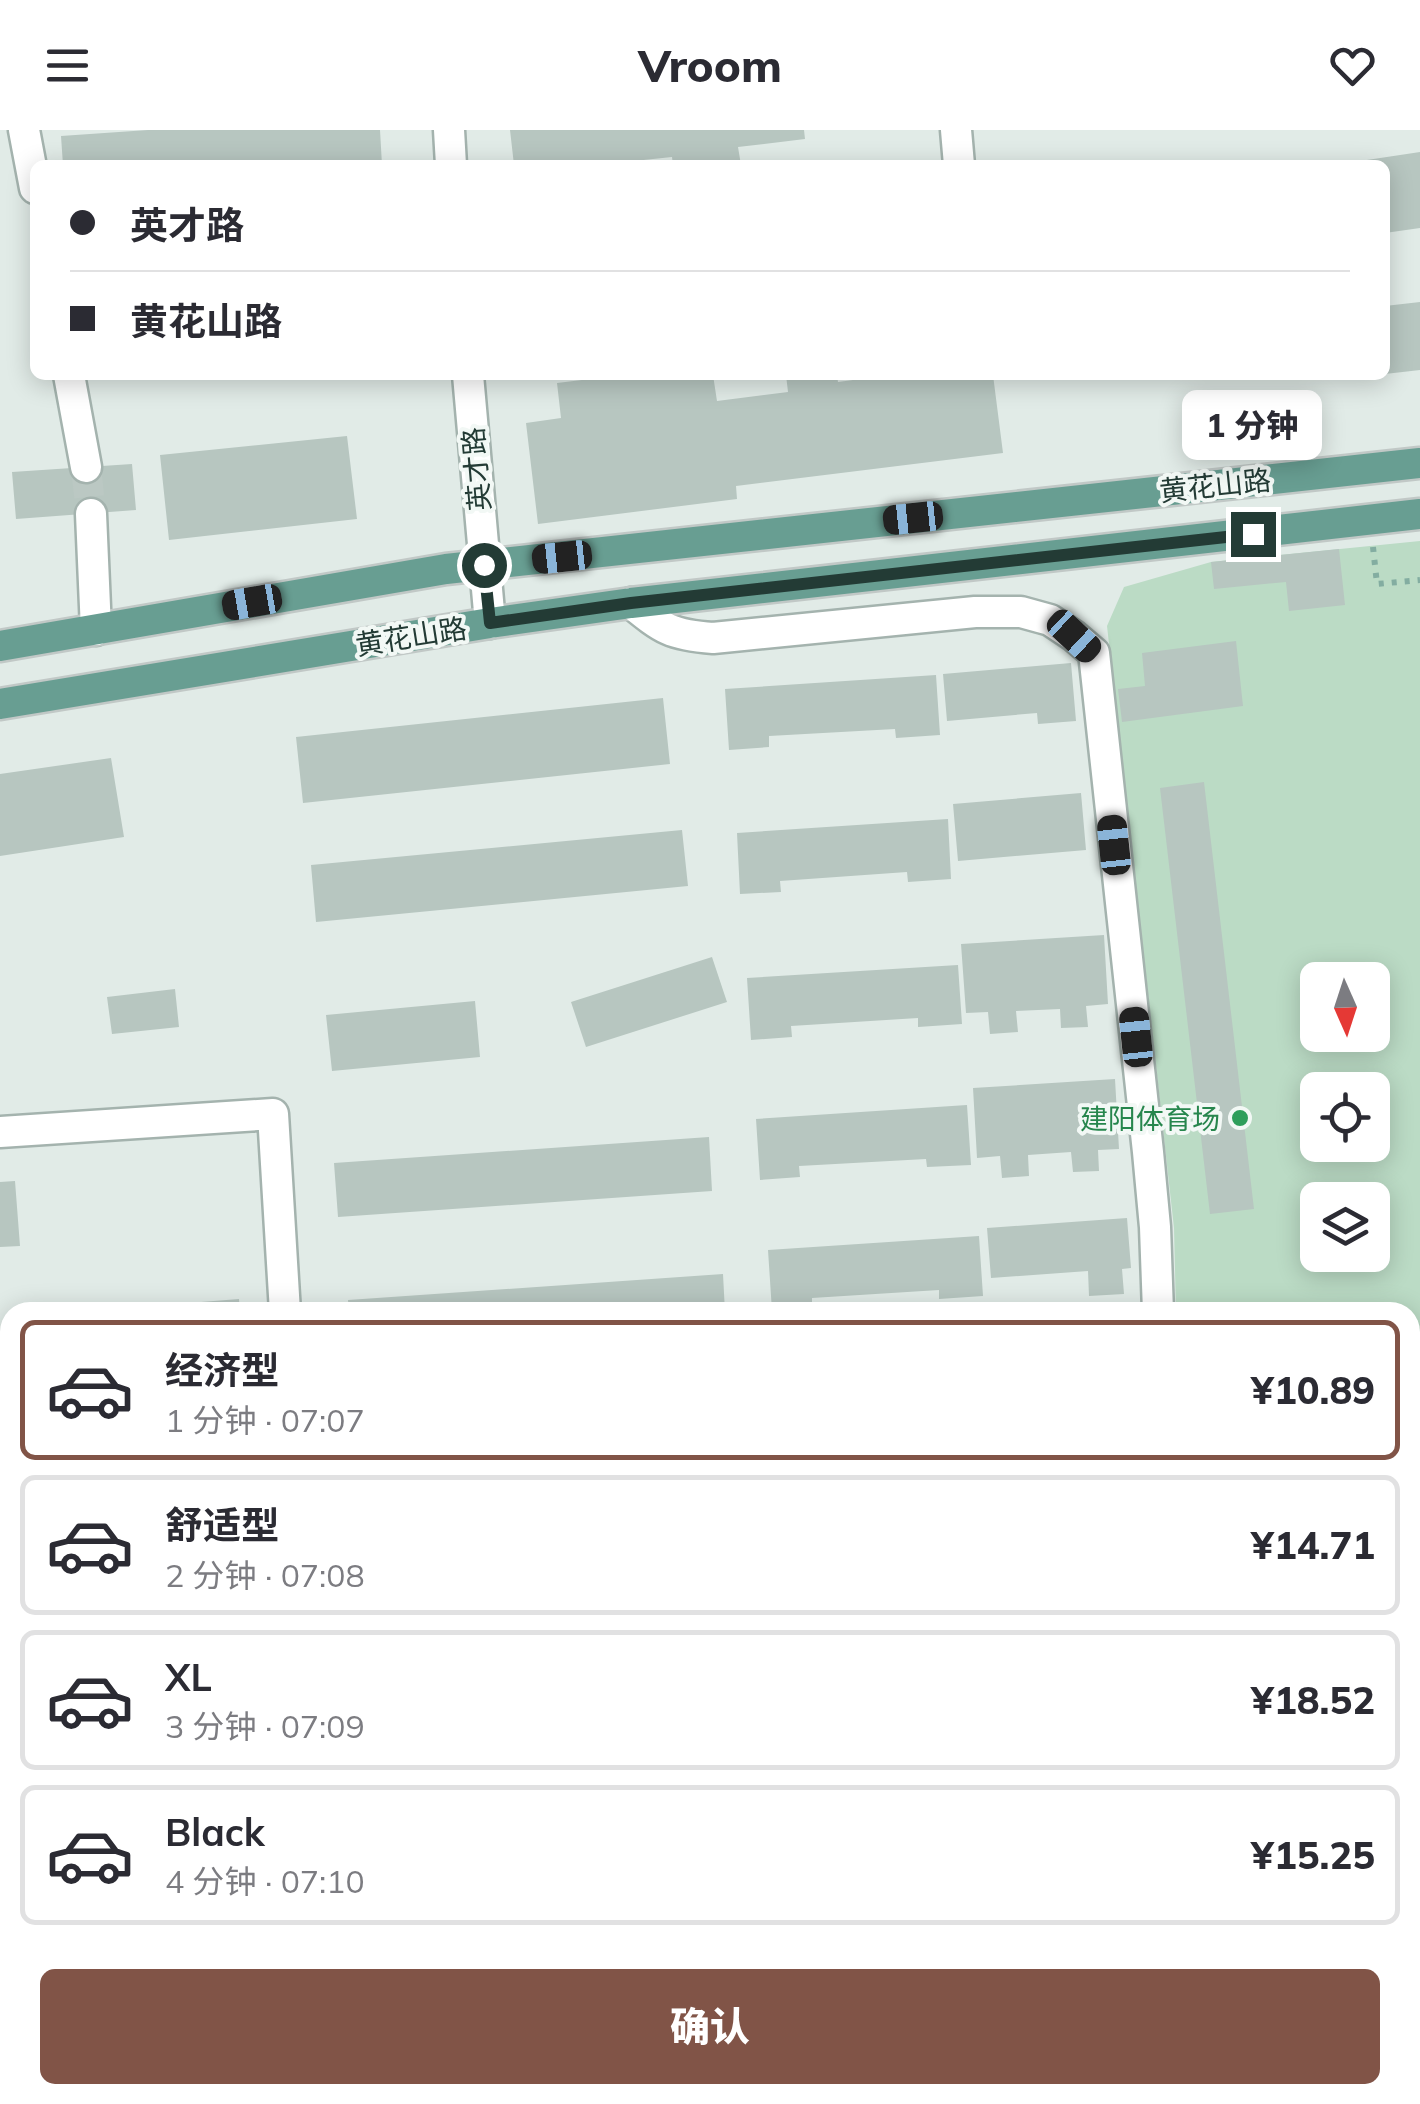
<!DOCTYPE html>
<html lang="zh">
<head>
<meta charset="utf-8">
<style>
	:root { --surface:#fff; --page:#f2f2f3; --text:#2b2b33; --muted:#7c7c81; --line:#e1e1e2; --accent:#815447 }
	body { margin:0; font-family:Mulish,"Noto Sans SC",sans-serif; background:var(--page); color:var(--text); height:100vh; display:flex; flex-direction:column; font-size:38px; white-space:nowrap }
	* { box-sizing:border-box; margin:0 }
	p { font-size:32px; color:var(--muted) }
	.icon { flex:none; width:55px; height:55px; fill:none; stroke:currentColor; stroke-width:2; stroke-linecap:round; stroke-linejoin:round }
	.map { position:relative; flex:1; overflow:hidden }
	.sheet { position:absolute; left:0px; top:1172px; width:1420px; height:802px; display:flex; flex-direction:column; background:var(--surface); border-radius:30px 30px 0 0; box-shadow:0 5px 25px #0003 }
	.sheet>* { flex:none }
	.banner { position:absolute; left:30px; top:30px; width:1360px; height:220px; border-radius:15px; box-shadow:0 5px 25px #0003; display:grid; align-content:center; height:220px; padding:0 40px; background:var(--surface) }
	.needle { width:65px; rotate:177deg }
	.fabs { position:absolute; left:1300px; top:832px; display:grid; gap:20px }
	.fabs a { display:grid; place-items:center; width:90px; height:90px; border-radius:15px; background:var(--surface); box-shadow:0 5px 25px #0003; font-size:50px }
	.end { position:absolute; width:45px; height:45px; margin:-22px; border:12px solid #233b35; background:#fff; box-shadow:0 0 0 5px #fff }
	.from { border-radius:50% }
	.bubble { position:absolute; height:70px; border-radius:15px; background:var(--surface); box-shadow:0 5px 25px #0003; font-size:32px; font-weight:800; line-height:70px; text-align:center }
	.car { position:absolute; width:30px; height:60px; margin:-30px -15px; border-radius:12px; box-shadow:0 0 8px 2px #0007; background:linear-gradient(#222 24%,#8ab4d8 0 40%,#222 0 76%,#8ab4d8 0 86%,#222 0) }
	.banner b { display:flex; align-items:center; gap:35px; height:95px; font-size:38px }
	.banner b+b { border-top:2px solid var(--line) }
	.banner i { width:25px; height:25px; background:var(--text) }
	ul { padding:18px 0 0; list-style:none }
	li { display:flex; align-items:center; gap:30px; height:140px; margin:0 20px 15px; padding:0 20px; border:5px solid var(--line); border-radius:15px }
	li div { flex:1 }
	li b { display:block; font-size:38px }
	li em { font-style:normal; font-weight:800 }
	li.selected { border-color:var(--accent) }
	li>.icon { width:90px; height:90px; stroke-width:1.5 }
	.action { display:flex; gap:20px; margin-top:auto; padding:20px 40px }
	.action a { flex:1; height:115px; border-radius:15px; background:var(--accent); color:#fff; font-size:40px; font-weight:800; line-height:115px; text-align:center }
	header { display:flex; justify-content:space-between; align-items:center; height:130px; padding:0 40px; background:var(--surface); font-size:45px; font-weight:800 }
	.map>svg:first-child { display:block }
	.green { fill:#bbdbc5; fill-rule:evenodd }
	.building { fill:#b7c6c0 }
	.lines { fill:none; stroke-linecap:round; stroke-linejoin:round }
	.minor-tunnel { stroke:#bbc8c3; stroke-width:30; stroke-dasharray:30 15; stroke-linecap:butt }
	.minor-casing { stroke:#a4b3ae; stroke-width:35 }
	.major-casing { stroke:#c1c8c6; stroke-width:35 }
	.path { stroke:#83ada1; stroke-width:6; stroke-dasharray:5 8; stroke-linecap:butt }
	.minor { stroke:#fff; stroke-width:30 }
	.major { stroke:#689e92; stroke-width:30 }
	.route { stroke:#233b35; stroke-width:12 }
	.leisure-dot { fill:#2e9e5b; stroke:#f2f8f5; stroke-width:4 }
	.labels { text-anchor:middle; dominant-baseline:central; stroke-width:8; stroke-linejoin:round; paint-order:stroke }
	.street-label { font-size:28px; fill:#233b35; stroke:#f2f8f5 }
	.leisure-label { font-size:28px; fill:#27864d; stroke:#f2f8f5; text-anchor:end }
</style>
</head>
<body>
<header><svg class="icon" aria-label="menu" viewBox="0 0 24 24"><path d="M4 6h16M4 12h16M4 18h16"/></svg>Vroom<svg class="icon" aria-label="heart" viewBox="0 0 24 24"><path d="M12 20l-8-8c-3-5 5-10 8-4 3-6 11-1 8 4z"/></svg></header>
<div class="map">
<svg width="1420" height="1974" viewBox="0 0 1420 1974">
	<rect width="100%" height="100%" fill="#e1ebe7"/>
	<!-- green -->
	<path class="green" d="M1420 411V1522L1410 1524V1182H1176L1174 1098 1107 496 1124 457 1211 432ZM1318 850H1372V905H1318ZM1318 960H1372V1015H1318ZM1318 1070H1372V1125H1318Z"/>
	<!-- building -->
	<path class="building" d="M148 0H380L382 35H63L61 6Z
		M510 0H804L805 9 738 17 741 35H673L672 27 596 35H514Z
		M1420 22V98L1385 103V35H1347V33Z
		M1420 172V240L1385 244V176Z
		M623 245H713L717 271 788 262 786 245H837L838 252 890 245H993L1003 323 736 356 737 369 538 394 526 293 561 288 557 253Z
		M347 306 357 389 169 410 160 325Z
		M132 334 136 380 16 389 12 342Z
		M1339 419 1345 475 1289 481 1286 452 1214 459 1211 432Z
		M1236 511 1243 576 1122 592 1118 559 1145 556 1142 523Z
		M1071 533 1076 591 1038 594 1037 583 947 591 943 544Z
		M936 545 940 605 896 608 895 599 769 606V617L729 620 725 559Z
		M663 568 670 634 303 673 296 607Z
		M111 628 124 707 0 726V644Z
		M1204 652 1254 1079 1210 1084 1160 658Z
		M1081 663 1086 720 958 731 953 674Z
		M948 689 951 749 908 752 907 742 780 751 781 762 740 764 737 703Z
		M682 700 688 756 316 792 311 735Z
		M1104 805 1108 874 1086 876 1088 897 1061 898 1060 879 1016 881 1018 902 990 904 988 882 966 883 961 814Z
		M712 827 727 872 586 917 571 872Z
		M958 835 962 894 918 897V888L791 896 792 907 751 910 747 848Z
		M175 859 179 897 112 904 107 867Z
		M475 871 480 927 332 941 326 885Z
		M1115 949 1119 1019 1098 1020 1099 1041 1073 1042 1071 1022 1028 1025 1029 1046 1002 1048 1000 1026 977 1028 973 958Z
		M967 975 971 1035 927 1037 926 1029 799 1036 800 1047 760 1050 756 989Z
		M709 1007 712 1061 338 1087 334 1033Z
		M15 1051 20 1116 0 1117V1052Z
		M1127 1088 1131 1138 1122 1139 1124 1164 1089 1166 1088 1141 991 1148 987 1098Z
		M979 1106 983 1166 939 1169V1160L812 1168V1178L772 1181 768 1120Z
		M723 1144 725 1182H349L348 1170Z
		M239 1169 240 1182H100V1180Z
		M1420 1388V1478L1410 1480V1389Z
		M10 1547V1610L0 1611V1548Z
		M10 1701V1764L0 1765V1702Z
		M10 1852V1915L0 1916V1853Z"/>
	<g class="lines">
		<!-- minor-tunnel -->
		<path class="minor-tunnel" d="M86 337 91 384"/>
		<defs>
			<path id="minor" d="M24 0 35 58
				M449 0 451 35
				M956 0 959 35
				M69 245 86 337
				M468 245 490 493
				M91 384 96 500
				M631 473C663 499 671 505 713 508L975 482H1021L1050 490 1074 506 1094 523 1148 1022 1155 1097 1158 1182
				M0 1002 273 984 285 1182
				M1358 1965 1361 1974"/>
			<path id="major" d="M0 516 446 439 1420 333
				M0 574 490 493 631 473 1420 384"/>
		</defs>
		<!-- minor casing -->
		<use href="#minor" class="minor-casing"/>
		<!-- major casing -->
		<use href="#major" class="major-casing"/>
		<!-- path -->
		<path class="path" d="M1373 417 1377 454 1420 450"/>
		<!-- minor -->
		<use href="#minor" class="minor"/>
		<!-- major -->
		<use href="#major" class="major"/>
	</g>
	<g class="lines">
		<!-- route -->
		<path class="route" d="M484 435 490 493 631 473 1253 404"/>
	</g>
	<!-- markers -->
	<circle class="leisure-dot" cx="1240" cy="988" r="10"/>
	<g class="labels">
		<!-- street labels -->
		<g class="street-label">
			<text transform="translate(476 339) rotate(-95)">英才路</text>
			<text transform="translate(1215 355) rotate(-6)">黄花山路</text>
			<text transform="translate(411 506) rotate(-9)">黄花山路</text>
		</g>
		<!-- leisure labels -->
		<g class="leisure-label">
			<text x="1220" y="988">建阳体育场</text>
		</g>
	</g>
</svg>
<div class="fabs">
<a><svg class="needle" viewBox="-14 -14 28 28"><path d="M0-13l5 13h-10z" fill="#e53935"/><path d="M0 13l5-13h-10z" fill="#7c7c81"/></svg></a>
<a><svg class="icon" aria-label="locate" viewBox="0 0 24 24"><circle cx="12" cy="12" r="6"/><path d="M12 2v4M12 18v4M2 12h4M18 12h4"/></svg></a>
<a><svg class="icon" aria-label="layers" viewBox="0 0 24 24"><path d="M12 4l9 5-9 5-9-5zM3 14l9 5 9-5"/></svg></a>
</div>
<i class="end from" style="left:484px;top:435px"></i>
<i class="end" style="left:1253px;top:404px"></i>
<div class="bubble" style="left:1182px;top:260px;width:140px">1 分钟</div>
<i class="car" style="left:913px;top:388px;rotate:264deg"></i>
<i class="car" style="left:562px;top:427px;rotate:264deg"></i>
<i class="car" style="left:252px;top:472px;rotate:260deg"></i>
<i class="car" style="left:1074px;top:506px;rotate:133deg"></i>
<i class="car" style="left:1114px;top:715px;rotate:354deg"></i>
<i class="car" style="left:1136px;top:907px;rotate:354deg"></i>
<div class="banner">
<b><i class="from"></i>英才路</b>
<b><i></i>黄花山路</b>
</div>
<section class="sheet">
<ul>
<li class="selected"><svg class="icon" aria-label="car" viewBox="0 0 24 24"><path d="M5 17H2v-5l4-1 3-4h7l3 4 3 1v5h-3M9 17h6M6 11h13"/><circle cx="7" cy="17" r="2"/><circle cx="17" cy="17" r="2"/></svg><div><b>经济型</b><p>1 分钟 · 07:07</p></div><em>¥10.89</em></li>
<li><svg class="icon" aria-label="car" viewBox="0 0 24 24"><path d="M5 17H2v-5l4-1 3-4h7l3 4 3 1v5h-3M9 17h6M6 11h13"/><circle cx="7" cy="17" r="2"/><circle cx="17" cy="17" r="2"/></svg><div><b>舒适型</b><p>2 分钟 · 07:08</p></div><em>¥14.71</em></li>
<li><svg class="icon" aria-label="car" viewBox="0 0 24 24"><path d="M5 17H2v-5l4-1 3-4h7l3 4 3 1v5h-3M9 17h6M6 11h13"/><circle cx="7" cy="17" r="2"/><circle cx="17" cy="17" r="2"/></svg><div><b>XL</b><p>3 分钟 · 07:09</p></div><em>¥18.52</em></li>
<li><svg class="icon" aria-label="car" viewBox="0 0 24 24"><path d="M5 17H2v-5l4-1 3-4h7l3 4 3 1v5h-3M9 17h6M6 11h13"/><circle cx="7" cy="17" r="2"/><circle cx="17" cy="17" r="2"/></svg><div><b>Black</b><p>4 分钟 · 07:10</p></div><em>¥15.25</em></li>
</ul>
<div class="action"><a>确认</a></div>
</section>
</div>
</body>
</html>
